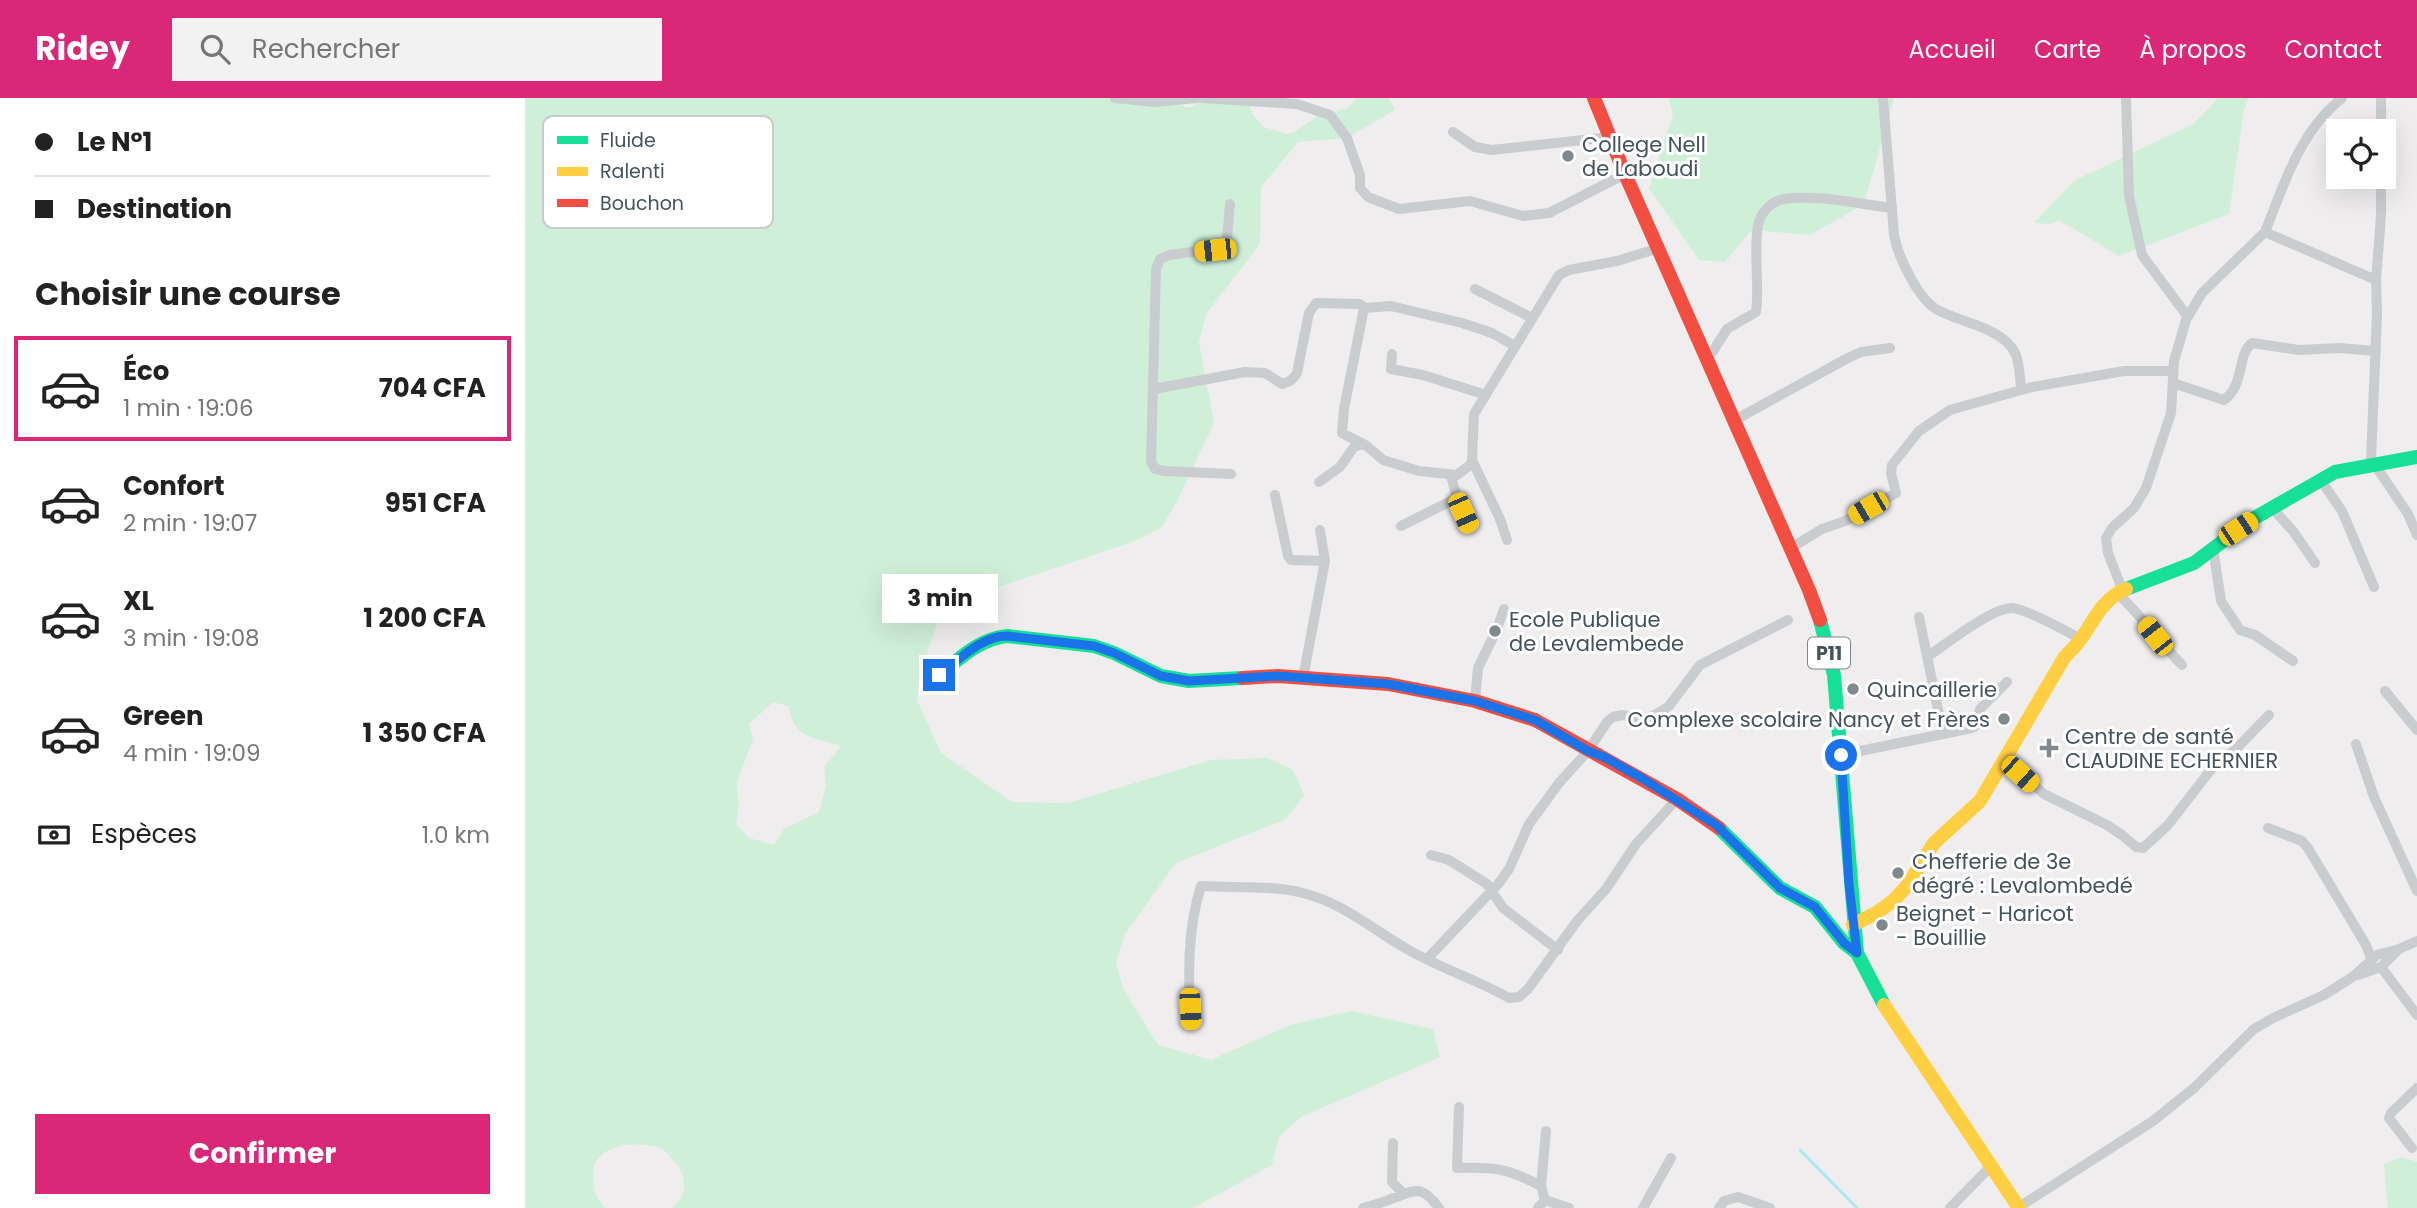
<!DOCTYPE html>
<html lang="fr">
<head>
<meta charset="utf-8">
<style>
	:root { --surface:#fff; --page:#f2f2f2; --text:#222; --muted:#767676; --line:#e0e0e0; --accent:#db2777 }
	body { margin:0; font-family:Poppins,sans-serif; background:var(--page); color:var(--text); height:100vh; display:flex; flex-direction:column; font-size:26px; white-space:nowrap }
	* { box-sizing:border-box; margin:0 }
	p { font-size:23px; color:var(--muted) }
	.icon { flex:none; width:38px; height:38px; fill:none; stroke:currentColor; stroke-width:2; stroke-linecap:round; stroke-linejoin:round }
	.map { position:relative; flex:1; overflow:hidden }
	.details { display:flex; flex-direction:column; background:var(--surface); width:525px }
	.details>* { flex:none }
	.banner { display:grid; align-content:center; height:154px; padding:0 35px; background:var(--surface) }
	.buttons { position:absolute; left:1801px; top:21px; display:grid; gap:14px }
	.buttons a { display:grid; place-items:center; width:70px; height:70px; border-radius:0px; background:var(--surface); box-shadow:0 7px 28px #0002; font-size:35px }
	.end { position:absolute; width:32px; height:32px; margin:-16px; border:9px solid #1a73e8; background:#fff; box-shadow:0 0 0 4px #fff }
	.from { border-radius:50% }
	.bubble { position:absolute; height:49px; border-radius:0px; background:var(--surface); box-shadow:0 7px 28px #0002; font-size:23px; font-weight:700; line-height:49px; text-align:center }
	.car { position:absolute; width:21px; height:42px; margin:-21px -10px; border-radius:9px; box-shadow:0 0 5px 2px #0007; background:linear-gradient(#f5c518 24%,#345 0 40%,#f5c518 0 76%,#345 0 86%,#f5c518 0) }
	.banner b { display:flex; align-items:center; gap:24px; height:66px; font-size:26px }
	.banner b+b { border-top:2px solid var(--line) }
	.banner i { width:18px; height:18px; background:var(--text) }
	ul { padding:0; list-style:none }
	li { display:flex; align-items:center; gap:21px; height:105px; margin:0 14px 10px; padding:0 21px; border:4px solid transparent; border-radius:0px }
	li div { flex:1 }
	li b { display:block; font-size:26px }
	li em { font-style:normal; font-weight:700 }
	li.current { border-color:var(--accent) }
	li>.icon { width:63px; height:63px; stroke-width:1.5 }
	h2 { padding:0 35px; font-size:32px; line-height:84px }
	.pay { display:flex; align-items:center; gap:18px; height:77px; padding:0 35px; font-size:26px }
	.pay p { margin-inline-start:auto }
	.action { display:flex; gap:14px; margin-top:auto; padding:14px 35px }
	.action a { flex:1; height:80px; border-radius:0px; background:var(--accent); color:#fff; font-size:28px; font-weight:700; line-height:80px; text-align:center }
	header { display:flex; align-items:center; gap:42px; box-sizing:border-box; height:98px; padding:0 35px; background:var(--accent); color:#fff }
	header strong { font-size:33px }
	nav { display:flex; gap:38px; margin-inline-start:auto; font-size:24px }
	.search { width:490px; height:63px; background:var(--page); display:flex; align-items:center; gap:18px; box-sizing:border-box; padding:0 24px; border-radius:0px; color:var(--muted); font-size:26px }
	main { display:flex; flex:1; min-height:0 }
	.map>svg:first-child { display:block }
	.green { fill:#d0efd8; fill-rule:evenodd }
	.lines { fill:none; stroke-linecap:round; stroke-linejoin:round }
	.stream { stroke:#a2e9f0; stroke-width:2.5 }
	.street { stroke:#cacdcf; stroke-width:10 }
	.fast { stroke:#16e098; stroke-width:14 }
	.slow { stroke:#ffcf43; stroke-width:14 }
	.jam { stroke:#f24e42; stroke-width:14 }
	.route { stroke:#1a73e8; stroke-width:9 }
	.poi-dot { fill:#80898e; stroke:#fff; stroke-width:2.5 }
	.labels { text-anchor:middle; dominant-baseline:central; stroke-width:6; stroke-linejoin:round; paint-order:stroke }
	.shield { fill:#fff; stroke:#7c878c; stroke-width:2 }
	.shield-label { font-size:19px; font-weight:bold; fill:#44535b }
	.poi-label { font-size:21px; fill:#44535b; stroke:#fff; text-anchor:start }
	.key { fill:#fff; stroke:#c7cbce; stroke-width:2 }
	.key-label { font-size:19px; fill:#44535b }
</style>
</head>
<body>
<header>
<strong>Ridey</strong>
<div class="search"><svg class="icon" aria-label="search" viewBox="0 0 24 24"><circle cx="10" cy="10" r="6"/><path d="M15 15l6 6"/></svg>Rechercher</div>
<nav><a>Accueil</a><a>Carte</a><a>À propos</a><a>Contact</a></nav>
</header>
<main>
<section class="details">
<div class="banner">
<b><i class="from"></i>Le N°1</b>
<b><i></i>Destination</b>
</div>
<h2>Choisir une course</h2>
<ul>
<li class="current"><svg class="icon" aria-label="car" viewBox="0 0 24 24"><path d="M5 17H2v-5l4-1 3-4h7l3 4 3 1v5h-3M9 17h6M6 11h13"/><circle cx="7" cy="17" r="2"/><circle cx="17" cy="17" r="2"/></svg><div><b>Éco</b><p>1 min · 19:06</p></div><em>704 CFA</em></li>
<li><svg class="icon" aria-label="car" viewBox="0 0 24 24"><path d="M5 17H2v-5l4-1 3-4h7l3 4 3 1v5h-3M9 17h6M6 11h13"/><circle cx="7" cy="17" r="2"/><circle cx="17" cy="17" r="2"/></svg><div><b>Confort</b><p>2 min · 19:07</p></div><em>951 CFA</em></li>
<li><svg class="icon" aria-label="car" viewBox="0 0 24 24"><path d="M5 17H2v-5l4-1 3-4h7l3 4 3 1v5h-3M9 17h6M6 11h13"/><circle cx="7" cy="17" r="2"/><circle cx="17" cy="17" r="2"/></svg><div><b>XL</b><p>3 min · 19:08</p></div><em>1 200 CFA</em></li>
<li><svg class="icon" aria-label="car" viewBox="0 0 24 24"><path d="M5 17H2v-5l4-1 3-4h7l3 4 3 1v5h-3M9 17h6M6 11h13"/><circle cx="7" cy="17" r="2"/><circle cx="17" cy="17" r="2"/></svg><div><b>Green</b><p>4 min · 19:09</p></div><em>1 350 CFA</em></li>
</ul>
<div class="pay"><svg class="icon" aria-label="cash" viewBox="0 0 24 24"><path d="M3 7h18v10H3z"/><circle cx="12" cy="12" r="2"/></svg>Espèces<p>1.0 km</p></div>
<div class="action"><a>Confirmer</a></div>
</section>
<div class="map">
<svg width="1892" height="1110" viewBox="0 0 1892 1110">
	<rect width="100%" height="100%" fill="#efedee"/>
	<!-- green -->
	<path class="green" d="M0 0H647L660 9H668L677 0H722L728 17 739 29 762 36 769 34 793 18 822 10 832 0H864L870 12 822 40 773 44 736 89 735 146 681 216 674 244 689 325 652 403 637 429 610 443 467 491 414 521 395 575 392 602 416 655 487 704 543 705 686 662 743 660 768 672 779 697 761 721 651 765 600 836 591 864 598 891 633 947 686 962 765 927 826 913 908 931 915 959 776 1019 754 1039 747 1067 668 1110H147C163 1096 163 1079 149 1063 145 1058 140 1052 133 1049 110 1043 68 1046 68 1076 68 1091 70 1100 81 1110H0ZM248 604 263 608C271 642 286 638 316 648L299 669 301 687 294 714 259 731 249 747 224 740 211 726 214 707 212 685 228 640 224 626Z
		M1144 0H1369L1339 106 1285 137 1227 132 1200 164 1174 162 1124 90 1148 17Z
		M1693 0H1724L1719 12 1704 116 1594 158 1534 122 1525 126 1509 125 1549 83 1668 26Z
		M1876 1059 1892 1064V1110H1863L1859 1066Z"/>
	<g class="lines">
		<!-- stream -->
		<path class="stream" d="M1275 1052 1332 1110"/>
		<!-- street -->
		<path class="street" d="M590 0 630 4 671 0
			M677 0 772 6 805 17 822 40 835 77V90L843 99 874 111 945 103 998 118 1024 115 1100 76
			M1358 0 1369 137C1373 159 1393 200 1411 211 1432 224 1478 229 1490 255 1495 265 1495 281 1496 292
			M1601 0 1604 98 1617 157 1663 219
			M1817 0C1775 33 1759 86 1740 134L1851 182 1852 216 1846 361 1883 416 1892 437
			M1856 0V33
			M928 34 950 49 967 52 1085 39
			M705 106 702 141 698 150 644 157 635 161 631 171 626 363 630 371 640 373 706 376
			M1851 182 1856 118V79
			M950 191 1007 220
			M839 210 819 311 817 335 842 348 858 362 894 373 932 377 945 367 947 362 949 316 1034 177 1044 172 1092 163 1134 150
			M867 256 866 271 898 277 961 297
			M1183 261 1202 231 1231 214C1235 185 1228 156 1233 127 1236 114 1246 103 1259 101 1291 96 1334 106 1367 110
			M1648 285 1699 302C1720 287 1712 256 1727 245L1774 252 1814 250 1851 253
			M629 291 720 274 740 275 757 286C764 284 768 282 772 275L784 215 791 205 835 206 839 210 866 208 937 225 967 235 990 248
			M1210 322 1321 261 1336 254 1365 250
			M947 362 975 421 982 442
			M926 378 932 400 945 430
			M1795 381 1817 413 1849 489
			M794 384 815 369 829 349 837 346
			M750 397 763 458 766 462 800 463
			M1747 410 1768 433 1790 465
			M876 428 932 400
			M1266 450 1297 431 1320 423 1371 395 1366 375 1367 367 1394 333 1425 312 1507 289 1599 273H1648
			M1688 450 1696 503 1715 532 1730 537 1768 563
			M1597 491 1583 455 1581 440 1587 430 1609 410 1621 390 1646 315 1649 263 1661 222 1677 195 1740 134
			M1592 495C1616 517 1634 544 1657 567
			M1394 519 1418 636
			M1402 559C1420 547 1466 510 1487 510 1502 511 1541 533 1556 541
			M778 580 800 463 795 432
			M1860 593 1892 632
			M950 603 953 570 972 531 979 511
			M1831 646 1849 699 1892 793
			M1316 657 1447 630 1450 628 1455 611 1482 584
			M1480 662 1519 696 1582 727 1597 737 1611 749 1618 750 1643 727 1691 665 1710 652 1744 617
			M1743 730 1777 743 1783 750 1841 847 1846 860
			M906 757 924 762 962 786 978 810 1033 852
			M902 861 974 785 984 771 1004 726 1034 685 1063 653 1082 624 1088 619 1097 617 1120 621 1130 617 1144 608 1175 567 1263 522
			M1856 869 1892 917
			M1833 877 1856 869 1874 851
			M666 926C663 880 662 832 676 788 709 790 746 787 778 795 818 805 847 831 882 851 914 870 951 881 984 900L994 899 1003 891 1052 823 1081 791 1111 746 1152 701
			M934 1009 932 1070C970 1069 982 1070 1016 1088
			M868 1045 867 1084 878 1095
			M1887 1050 1864 1020 1866 1015 1892 990
			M1020 1102 1016 1088 1021 1033
			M1020 1102 1044 1110
			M1494 1109 1628 1023 1669 990 1729 931 1748 920 1799 897 1829 878 1852 857 1874 851 1892 843
			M838 1110C848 1107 857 1105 866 1101 891 1092 896 1086 914 1110
			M1013 1110 1020 1102
			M1118 1110 1146 1060
			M1194 1110 1199 1103 1213 1099 1245 1110
			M1425 1110 1467 1067"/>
		<!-- fast -->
		<path class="fast" d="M1601 491 1669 465 1726 422 1810 374 1892 359
			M1295 522 1309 577 1332 855 1359 907
			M414 577C435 560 454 541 482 538L569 548 589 555 636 578 664 583 717 580
			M1194 730 1255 790 1290 809 1319 845 1332 855"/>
		<!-- slow -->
		<path class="slow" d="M1328 827 1353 814 1369 802 1382 788 1409 745 1455 703 1539 560C1544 554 1550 549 1555 542 1569 523 1577 501 1601 491
			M1359 907 1494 1110"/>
		<!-- jam -->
		<path class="jam" d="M1069 0 1100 76 1284 492 1295 522
			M717 580 753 578 863 586 950 603 1010 622 1152 701 1194 730"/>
	</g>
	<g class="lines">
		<!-- route -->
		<path class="route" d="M414 577C434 562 456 538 482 538L569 548 589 555 636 578 664 583 753 578 863 586 950 603 1010 622 1063 653 1079 659 1118 681 1191 727 1255 790 1290 809 1319 845 1332 855 1324 786 1316 657"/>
	</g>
	<!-- markers -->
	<g class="poi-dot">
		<circle cx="1043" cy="58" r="7"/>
		<circle cx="970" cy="533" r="7"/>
		<circle cx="1328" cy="591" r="7"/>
		<circle cx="1479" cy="621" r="7"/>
		<path d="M1520.5 639.5h7v7h7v7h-7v7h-7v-7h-7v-7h7z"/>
		<circle cx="1373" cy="775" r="7"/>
		<circle cx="1357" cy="827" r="7"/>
	</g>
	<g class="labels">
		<!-- shield labels -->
		<rect class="shield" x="1283" y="539.5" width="42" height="31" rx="5"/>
		<g class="shield-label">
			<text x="1304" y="555">P11</text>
		</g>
		<!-- poi labels -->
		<g class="poi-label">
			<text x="1057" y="46">College Nell<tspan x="1057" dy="24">de Laboudi</tspan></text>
			<text x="984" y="521">Ecole Publique<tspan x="984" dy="24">de Levalembede</tspan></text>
			<text x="1342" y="591">Quincaillerie</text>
			<text x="1465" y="621" text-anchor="end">Complexe scolaire Nancy et Frères</text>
			<text x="1540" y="638">Centre de santé<tspan x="1540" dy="24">CLAUDINE ECHERNIER</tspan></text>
			<text x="1387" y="763">Chefferie de 3e<tspan x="1387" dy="24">dégré : Levalombedé</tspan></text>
			<text x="1371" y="815">Beignet - Haricot<tspan x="1371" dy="24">- Bouillie</tspan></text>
		</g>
	</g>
	<!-- legend -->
	<rect x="18" y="18" width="230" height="112" rx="10" class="key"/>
	<rect x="32" y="38" width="31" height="8" fill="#16e098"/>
	<rect x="32" y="69" width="31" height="9" fill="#ffcf43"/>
	<rect x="32" y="101" width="31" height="8" fill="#f24e42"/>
	<g class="key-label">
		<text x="75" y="49">Fluide</text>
		<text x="75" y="80">Ralenti</text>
		<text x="75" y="112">Bouchon</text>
	</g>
</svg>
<div class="buttons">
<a><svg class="icon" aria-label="locate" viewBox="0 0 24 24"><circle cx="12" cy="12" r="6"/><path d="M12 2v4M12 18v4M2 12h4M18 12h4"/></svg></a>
</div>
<i class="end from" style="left:1316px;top:657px"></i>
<i class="end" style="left:414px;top:577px"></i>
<div class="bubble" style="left:357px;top:476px;width:116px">3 min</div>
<i class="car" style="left:690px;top:152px;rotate:264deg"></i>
<i class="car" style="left:1343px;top:410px;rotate:240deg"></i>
<i class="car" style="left:938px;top:415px;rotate:156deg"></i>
<i class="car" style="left:1713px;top:431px;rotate:57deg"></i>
<i class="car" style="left:1630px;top:538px;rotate:322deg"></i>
<i class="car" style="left:1495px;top:676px;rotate:132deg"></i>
<i class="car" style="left:665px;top:911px;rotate:177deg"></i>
</div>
</main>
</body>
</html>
